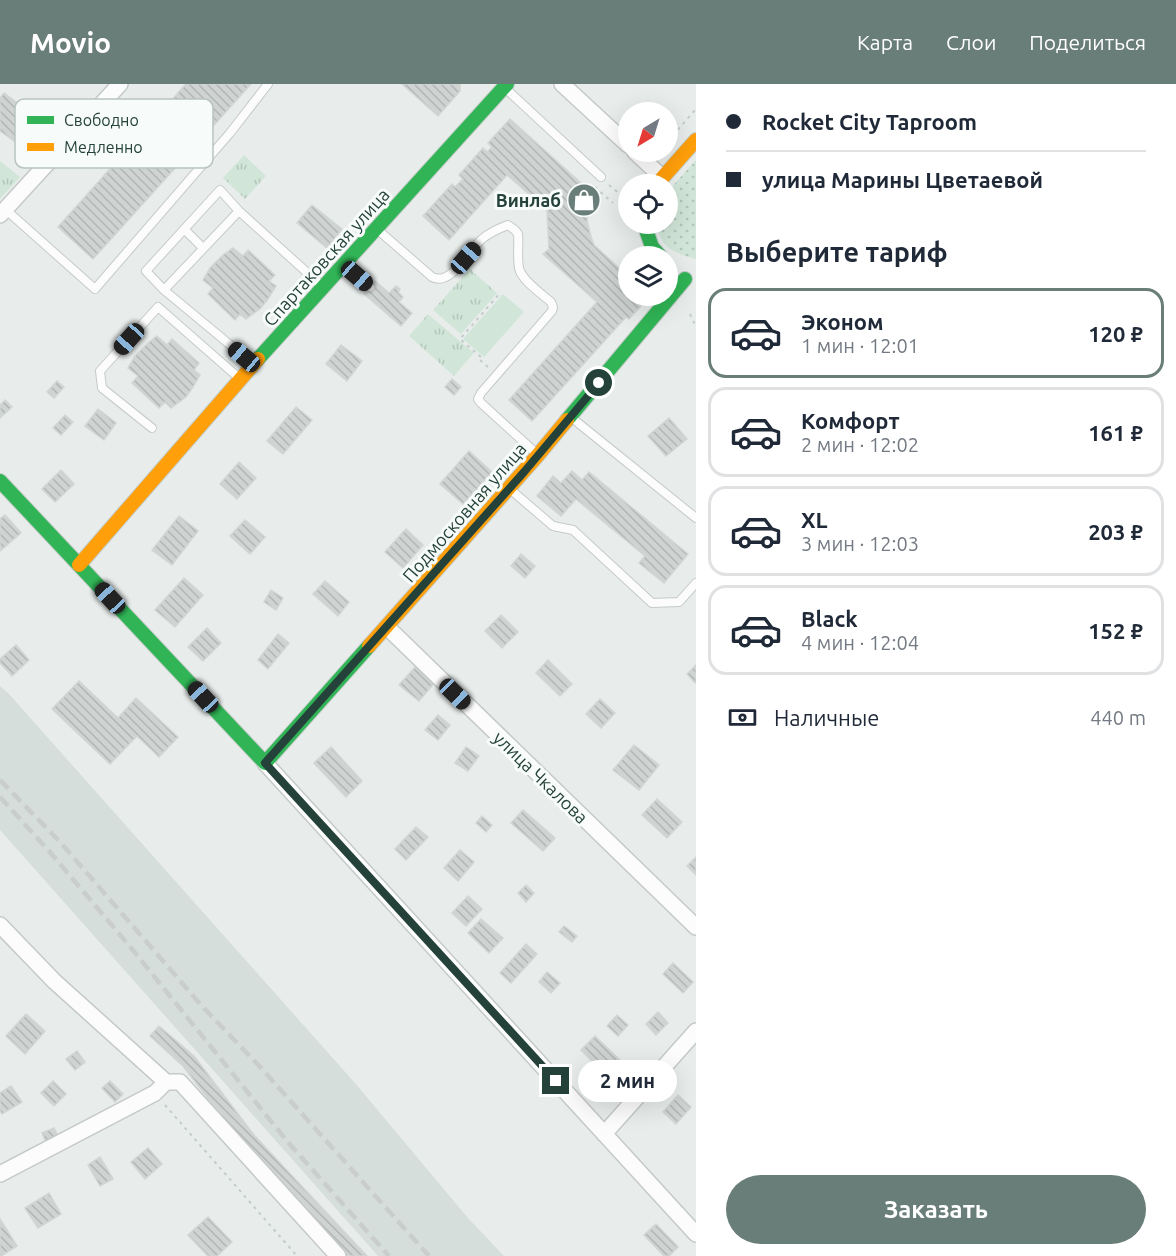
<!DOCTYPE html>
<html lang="ru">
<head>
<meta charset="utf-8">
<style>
	:root { --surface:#fff; --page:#f2f2f3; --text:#1f2937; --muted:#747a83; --line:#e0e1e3; --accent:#697e78 }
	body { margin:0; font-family:Ubuntu,sans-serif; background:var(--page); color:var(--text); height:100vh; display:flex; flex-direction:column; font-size:22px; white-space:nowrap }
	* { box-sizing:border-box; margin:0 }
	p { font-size:20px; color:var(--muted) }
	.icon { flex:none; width:33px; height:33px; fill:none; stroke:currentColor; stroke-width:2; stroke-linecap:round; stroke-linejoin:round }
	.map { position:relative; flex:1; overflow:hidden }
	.sheet { display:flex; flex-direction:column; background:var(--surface); width:480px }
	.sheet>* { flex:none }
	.hud { display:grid; align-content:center; height:132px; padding:0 30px; background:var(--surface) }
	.needle { width:39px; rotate:218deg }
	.controls { position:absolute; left:618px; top:18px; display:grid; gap:12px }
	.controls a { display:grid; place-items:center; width:60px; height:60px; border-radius:50%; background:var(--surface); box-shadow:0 6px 24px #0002; font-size:30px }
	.end { position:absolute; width:27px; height:27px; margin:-14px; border:8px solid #24423a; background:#fff; box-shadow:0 0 0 3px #fff }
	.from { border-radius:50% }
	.bubble { position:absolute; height:42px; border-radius:21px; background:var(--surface); box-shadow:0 6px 24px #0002; font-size:20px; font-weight:700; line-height:42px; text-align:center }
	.car { position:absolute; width:18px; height:36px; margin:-18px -9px; border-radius:8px; box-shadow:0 0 4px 2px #0007; background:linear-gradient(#222 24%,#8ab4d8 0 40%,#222 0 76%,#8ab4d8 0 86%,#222 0) }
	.hud b { display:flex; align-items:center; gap:21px; height:57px; font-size:22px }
	.hud b+b { border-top:2px solid var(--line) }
	.hud i { width:15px; height:15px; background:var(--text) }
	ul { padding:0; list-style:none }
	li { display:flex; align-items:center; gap:18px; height:90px; margin:0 12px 9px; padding:0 18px; border:3px solid var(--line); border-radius:18px }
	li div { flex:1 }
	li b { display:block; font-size:22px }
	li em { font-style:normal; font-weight:700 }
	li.selected { border-color:var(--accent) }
	li>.icon { width:54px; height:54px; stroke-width:1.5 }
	h2 { padding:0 30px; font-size:27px; line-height:72px }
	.pay { display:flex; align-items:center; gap:15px; height:66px; padding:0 30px; font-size:22px }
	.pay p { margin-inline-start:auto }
	.cta { display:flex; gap:12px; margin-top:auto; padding:12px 30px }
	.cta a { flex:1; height:69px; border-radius:36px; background:var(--accent); color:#fff; font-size:24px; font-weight:700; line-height:69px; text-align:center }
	header { display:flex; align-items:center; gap:36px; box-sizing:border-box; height:84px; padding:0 30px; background:var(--accent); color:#fff }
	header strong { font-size:28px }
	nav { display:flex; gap:33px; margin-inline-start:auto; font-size:21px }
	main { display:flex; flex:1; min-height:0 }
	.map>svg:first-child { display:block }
	.built { fill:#d6dedb }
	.grass { fill:url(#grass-dots) }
	.park { fill:url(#park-tufts) }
	.pitch { fill:#d1e6d8 }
	.building { fill:url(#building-back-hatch); stroke:#d1d6d4; stroke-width:1.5 }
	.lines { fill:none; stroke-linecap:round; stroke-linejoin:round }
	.lane-casing { stroke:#c5cac8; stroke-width:10 }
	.street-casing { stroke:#c5cac8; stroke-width:18 }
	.fast-casing { stroke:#c3cbc8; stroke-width:16 }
	.slow-casing { stroke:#c3cbc8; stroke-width:16 }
	.path { stroke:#c3ccca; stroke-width:2; stroke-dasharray:3 4.5; stroke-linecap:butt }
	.lane { stroke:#fcfcfc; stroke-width:8 }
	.street { stroke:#fcfcfc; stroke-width:15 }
	.fast { stroke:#30b455; stroke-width:14 }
	.slow { stroke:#ff9f0a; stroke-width:14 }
	.rail { stroke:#c9cdcc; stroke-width:4.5; stroke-dasharray:12 6; stroke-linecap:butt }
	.route { stroke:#24423a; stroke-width:8 }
	.labels { text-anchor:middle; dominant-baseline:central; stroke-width:6; stroke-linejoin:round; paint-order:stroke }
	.poi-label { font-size:18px; font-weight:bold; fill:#24423a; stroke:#f7fbf9; text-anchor:end }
	.street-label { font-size:18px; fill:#24423a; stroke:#f7fbf9 }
	.key { fill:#f7fbf9; stroke:#b8c4c0; stroke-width:1.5 }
	.key-label { font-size:16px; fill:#24423a }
</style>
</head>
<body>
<header>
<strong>Movio</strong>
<nav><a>Карта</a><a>Слои</a><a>Поделиться</a></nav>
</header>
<main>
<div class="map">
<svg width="696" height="1172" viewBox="0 0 696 1172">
	<defs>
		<pattern id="grass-dots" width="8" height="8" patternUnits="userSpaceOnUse" patternTransform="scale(1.5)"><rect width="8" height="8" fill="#d1e6d8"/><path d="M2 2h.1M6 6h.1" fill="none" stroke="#b3c6ba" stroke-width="1.8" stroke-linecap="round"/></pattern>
		<pattern id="park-tufts" width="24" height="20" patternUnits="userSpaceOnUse" patternTransform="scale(1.5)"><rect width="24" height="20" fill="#d1e6d8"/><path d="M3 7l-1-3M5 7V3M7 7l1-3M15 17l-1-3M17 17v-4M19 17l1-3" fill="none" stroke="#b3c6ba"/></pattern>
		<pattern id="building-back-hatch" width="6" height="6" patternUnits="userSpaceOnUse" patternTransform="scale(1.5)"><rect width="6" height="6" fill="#cfd4d2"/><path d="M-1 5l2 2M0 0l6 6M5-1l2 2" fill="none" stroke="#b2b7b5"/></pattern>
	</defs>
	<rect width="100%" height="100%" fill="#e8edeb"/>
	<!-- built -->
	<path class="built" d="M0 602 9 610 355 999 468 1134 504 1172H378L0 746Z"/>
	<!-- grass -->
	<path class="grass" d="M696 76V175C676 170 659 163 657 140H668V107Z"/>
	<!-- park -->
	<path class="park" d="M244 71 266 92 245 115 223 94Z
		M0 77 20 93 0 115Z
		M470 185 497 209 461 250 433 226Z
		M428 230 474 269 454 292 409 252Z"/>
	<!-- pitch -->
	<path class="pitch" d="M503 210 524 228 484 273 463 255Z"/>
	<!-- building -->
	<path class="building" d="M186 0H251L93 175 58 143Z
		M402 0H460V7L438 32Z
		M4 9 36 33 17 59 0 47V14Z
		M510 35 592 109 589 118 587 137 591 153 594 161 628 192V212H650L629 235 626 233 532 337 509 316 597 218 543 170 549 165 547 126 507 91 449 156 423 132 452 100 455 103 463 95 459 91 483 64 487 68 492 63 488 59Z
		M312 121 342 145 327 164 297 139Z
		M233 164 243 172 248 166 275 191 269 197 276 202 268 215 261 224 246 235 240 230 235 236 208 210 213 204 203 196 210 184 223 171Z
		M375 197 389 209 396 202 400 205 398 208 403 213 399 218 412 229 401 242 364 210Z
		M157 252 167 261 172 255 199 279 194 286 200 291 193 303 186 313 171 324 165 318 159 324 132 299 138 292 128 284 135 272 148 259Z
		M341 261 362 277 347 297 326 280Z
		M452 295 461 303 454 311 445 303Z
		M57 297 64 303 54 314 47 308Z
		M5 316 12 323 0 334V321Z
		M296 323 312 336 283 370 267 357Z
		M98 325 116 339 104 356 85 342Z
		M65 331 73 338 61 351 53 344Z
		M669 334 687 355 666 372 648 352Z
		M469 367 492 388 463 420 440 400Z
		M239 378 256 394 237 415 220 400Z
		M61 386 74 400 55 418 42 405Z
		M572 387 582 396 589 388 688 470 664 499 639 479 645 472 576 415 561 432 537 412 553 392 561 399Z
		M5 431 21 449 0 467V435Z
		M179 432 198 447 172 481 152 466Z
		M245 436 265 453 250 470 230 452Z
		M406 445 423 461 403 484 385 468Z
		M521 470 535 482 525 494 511 482Z
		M184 494 203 511 175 543 155 526Z
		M325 497 349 518 338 532 313 510Z
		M271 506 283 514 276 526 264 518Z
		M501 531 518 548 502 564 485 547Z
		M207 544 221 559 203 577 188 563Z
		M278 550 289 559 268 585 258 576Z
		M16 561 29 576 12 592 0 579V575Z
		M548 576 572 600 560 612 536 589Z
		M417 581 436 597 419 617 399 601Z
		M696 581V598L695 599 687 590Z
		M79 597 118 634 136 614 178 653 159 673 137 652 110 680 52 625Z
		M600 615 615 629 601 644 586 630Z
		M438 631 450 641 438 656 425 646Z
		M634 661 659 681 639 706 613 686Z
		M331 663 362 697 346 713 314 679Z
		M466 663 479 672 468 687 455 679Z
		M657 715 682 738 667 754 642 731Z
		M523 726 555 754 543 767 511 739Z
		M482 732 492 741 486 748 476 739Z
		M416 743 428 753 406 776 395 765Z
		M460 766 474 778 458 797 444 784Z
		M696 773V791L687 782Z
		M526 801 534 809 526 818 518 809Z
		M468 812 482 825 466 842 452 829Z
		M481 835 503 854 489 869 468 849Z
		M564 842 577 852 572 858 559 848Z
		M526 860 537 870 511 899 500 889Z
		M673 879 693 898 683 909 663 890Z
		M547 888 560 899 551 909 539 898Z
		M658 928 668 939 656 951 646 940Z
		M26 930 45 947 25 970 6 952Z
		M617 931 628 941 618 952 607 942Z
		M159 942 194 972 254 1051 367 1172H347L242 1059 183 982 150 952Z
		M595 952 623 979 609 994 581 966Z
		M77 967 85 978 75 986 66 975Z
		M53 997 66 1010 54 1022 41 1009Z
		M110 997 123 1010 115 1018 102 1004Z
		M11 1002 22 1018 2 1030 0 1027V1009Z
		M678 1011 691 1023 676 1040 663 1028Z
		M54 1044 58 1052 46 1058 42 1049Z
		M148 1064 162 1080 145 1095 131 1078Z
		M100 1073 113 1095 100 1102 88 1081Z
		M49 1109 61 1130 38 1144 25 1124Z
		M208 1133 232 1158 217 1172H208L188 1151Z
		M0 1135 17 1162 1 1172H0Z
		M656 1140 678 1163 669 1172H664L644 1151Z"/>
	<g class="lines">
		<defs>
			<path id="lane" d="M505 4 601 93
				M5 125 95 205 230 49 268 0
				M184 145 203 164
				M378 146 432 193C451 203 470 165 482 155 489 149 500 144 508 141L515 146 518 150C519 161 517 173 519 184 521 196 542 210 551 218L553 223 552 227 481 309 478 315 481 319 536 369
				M345 182 370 203
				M164 206 146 187 220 106 239 127
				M252 279 164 206 239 127 322 202
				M572 334 696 434
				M152 344 102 304 100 287 158 223 239 294
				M511 406 553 442 573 446 652 519 679 518 696 499"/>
			<path id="street" d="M562 0 628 61
				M635 68 662 93
				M0 131 120 0
				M387 543 696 843
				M265 679 696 1150
				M0 841 54 897 166 998H180L338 1172
				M604 1050 696 947
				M0 1090 155 1009 166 998"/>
			<path id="fast" d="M644 140 652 163 660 172
				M258 275 507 0
				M567 336 685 195
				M0 397 265 679 369 562"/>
			<path id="slow" d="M657 100 696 56
				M79 481 258 275
				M369 562 538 371 567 336"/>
		</defs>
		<!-- lane casing -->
		<use href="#lane" class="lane-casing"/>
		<!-- street casing -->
		<use href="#street" class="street-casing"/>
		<!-- fast casing -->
		<use href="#fast" class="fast-casing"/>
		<!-- slow casing -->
		<use href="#slow" class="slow-casing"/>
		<!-- path -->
		<path class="path" d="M668 57 696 25
			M609 101 620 110
			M595 103 613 119
			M690 230 696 243
			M488 283 480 276 482 274 460 255 501 208
			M165 1021 297 1172"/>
		<!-- lane -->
		<use href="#lane" class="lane"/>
		<!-- street -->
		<use href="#street" class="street"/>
		<!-- fast -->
		<use href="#fast" class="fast"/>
		<!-- slow -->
		<use href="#slow" class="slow"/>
		<!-- rail -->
		<path class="rail" d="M0 696 61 759 201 921 262 985 429 1172
			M0 713 49 767 132 865 287 1057 389 1172"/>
	</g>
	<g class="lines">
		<!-- route -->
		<path class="route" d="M556 997 265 679 524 388 599 299"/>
	</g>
	<!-- icons -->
	<defs>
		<symbol id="shop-disc" viewBox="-11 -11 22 22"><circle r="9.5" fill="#697e78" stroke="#f7fbf9"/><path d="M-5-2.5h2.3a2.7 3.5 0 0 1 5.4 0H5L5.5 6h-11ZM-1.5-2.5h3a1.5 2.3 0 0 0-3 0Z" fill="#fff"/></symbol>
	</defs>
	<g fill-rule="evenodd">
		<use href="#shop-disc" x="565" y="97" width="38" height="38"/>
	</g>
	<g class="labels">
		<!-- poi labels -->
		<g class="poi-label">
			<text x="561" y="116">Винлаб</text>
		</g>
		<!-- street labels -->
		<g class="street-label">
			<text transform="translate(326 173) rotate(-48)">Спартаковская улица</text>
			<text transform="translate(464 428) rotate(-49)">Подмосковная улица</text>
			<text transform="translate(541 693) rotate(44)">улица Чкалова</text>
		</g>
	</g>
	<!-- legend -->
	<rect x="15" y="15" width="198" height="69" rx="9" class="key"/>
	<rect x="27" y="32" width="27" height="8" fill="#30b455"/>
	<rect x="27" y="59" width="27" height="8" fill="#ff9f0a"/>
	<g class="key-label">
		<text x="64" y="42">Свободно</text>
		<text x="64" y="69">Медленно</text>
	</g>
</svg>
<div class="controls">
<a><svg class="needle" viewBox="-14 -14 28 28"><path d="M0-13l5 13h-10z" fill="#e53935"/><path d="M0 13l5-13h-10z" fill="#747a83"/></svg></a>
<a><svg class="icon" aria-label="locate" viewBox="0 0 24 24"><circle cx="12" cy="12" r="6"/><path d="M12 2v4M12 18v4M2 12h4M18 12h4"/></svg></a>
<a><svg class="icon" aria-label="layers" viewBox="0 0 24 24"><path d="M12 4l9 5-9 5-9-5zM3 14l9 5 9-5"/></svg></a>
</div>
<i class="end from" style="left:599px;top:299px"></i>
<i class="end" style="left:556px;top:997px"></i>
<div class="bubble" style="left:578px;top:976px;width:99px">2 мин</div>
<i class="car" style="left:466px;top:174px;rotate:41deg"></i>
<i class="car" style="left:357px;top:192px;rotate:131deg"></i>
<i class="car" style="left:129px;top:255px;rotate:222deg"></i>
<i class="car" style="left:244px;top:273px;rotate:310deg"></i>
<i class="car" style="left:110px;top:514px;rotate:317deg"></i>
<i class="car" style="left:455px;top:610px;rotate:134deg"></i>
<i class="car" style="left:203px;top:613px;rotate:317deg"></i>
</div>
<section class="sheet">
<div class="hud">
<b><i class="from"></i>Rocket City Taproom</b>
<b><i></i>улица Марины Цветаевой</b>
</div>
<h2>Выберите тариф</h2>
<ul>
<li class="selected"><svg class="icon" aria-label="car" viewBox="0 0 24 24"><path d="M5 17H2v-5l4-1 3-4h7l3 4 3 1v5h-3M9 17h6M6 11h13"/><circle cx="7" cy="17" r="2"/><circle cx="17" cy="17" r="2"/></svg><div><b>Эконом</b><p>1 мин · 12:01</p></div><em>120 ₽</em></li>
<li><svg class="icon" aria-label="car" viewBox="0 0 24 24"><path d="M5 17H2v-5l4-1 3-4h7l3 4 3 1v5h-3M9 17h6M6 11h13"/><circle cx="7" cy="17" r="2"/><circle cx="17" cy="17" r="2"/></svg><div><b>Комфорт</b><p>2 мин · 12:02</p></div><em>161 ₽</em></li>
<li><svg class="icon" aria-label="car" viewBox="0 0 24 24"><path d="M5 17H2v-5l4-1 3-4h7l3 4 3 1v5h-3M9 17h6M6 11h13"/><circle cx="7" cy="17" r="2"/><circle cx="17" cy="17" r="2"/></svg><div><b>XL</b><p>3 мин · 12:03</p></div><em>203 ₽</em></li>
<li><svg class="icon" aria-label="car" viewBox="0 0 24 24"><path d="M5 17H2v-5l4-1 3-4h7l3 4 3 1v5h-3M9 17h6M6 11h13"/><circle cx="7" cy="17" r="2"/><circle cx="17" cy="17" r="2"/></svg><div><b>Black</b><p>4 мин · 12:04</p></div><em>152 ₽</em></li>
</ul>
<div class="pay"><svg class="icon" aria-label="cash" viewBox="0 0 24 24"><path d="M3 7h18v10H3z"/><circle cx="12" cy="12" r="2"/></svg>Наличные<p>440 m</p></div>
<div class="cta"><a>Заказать</a></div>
</section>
</main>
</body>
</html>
